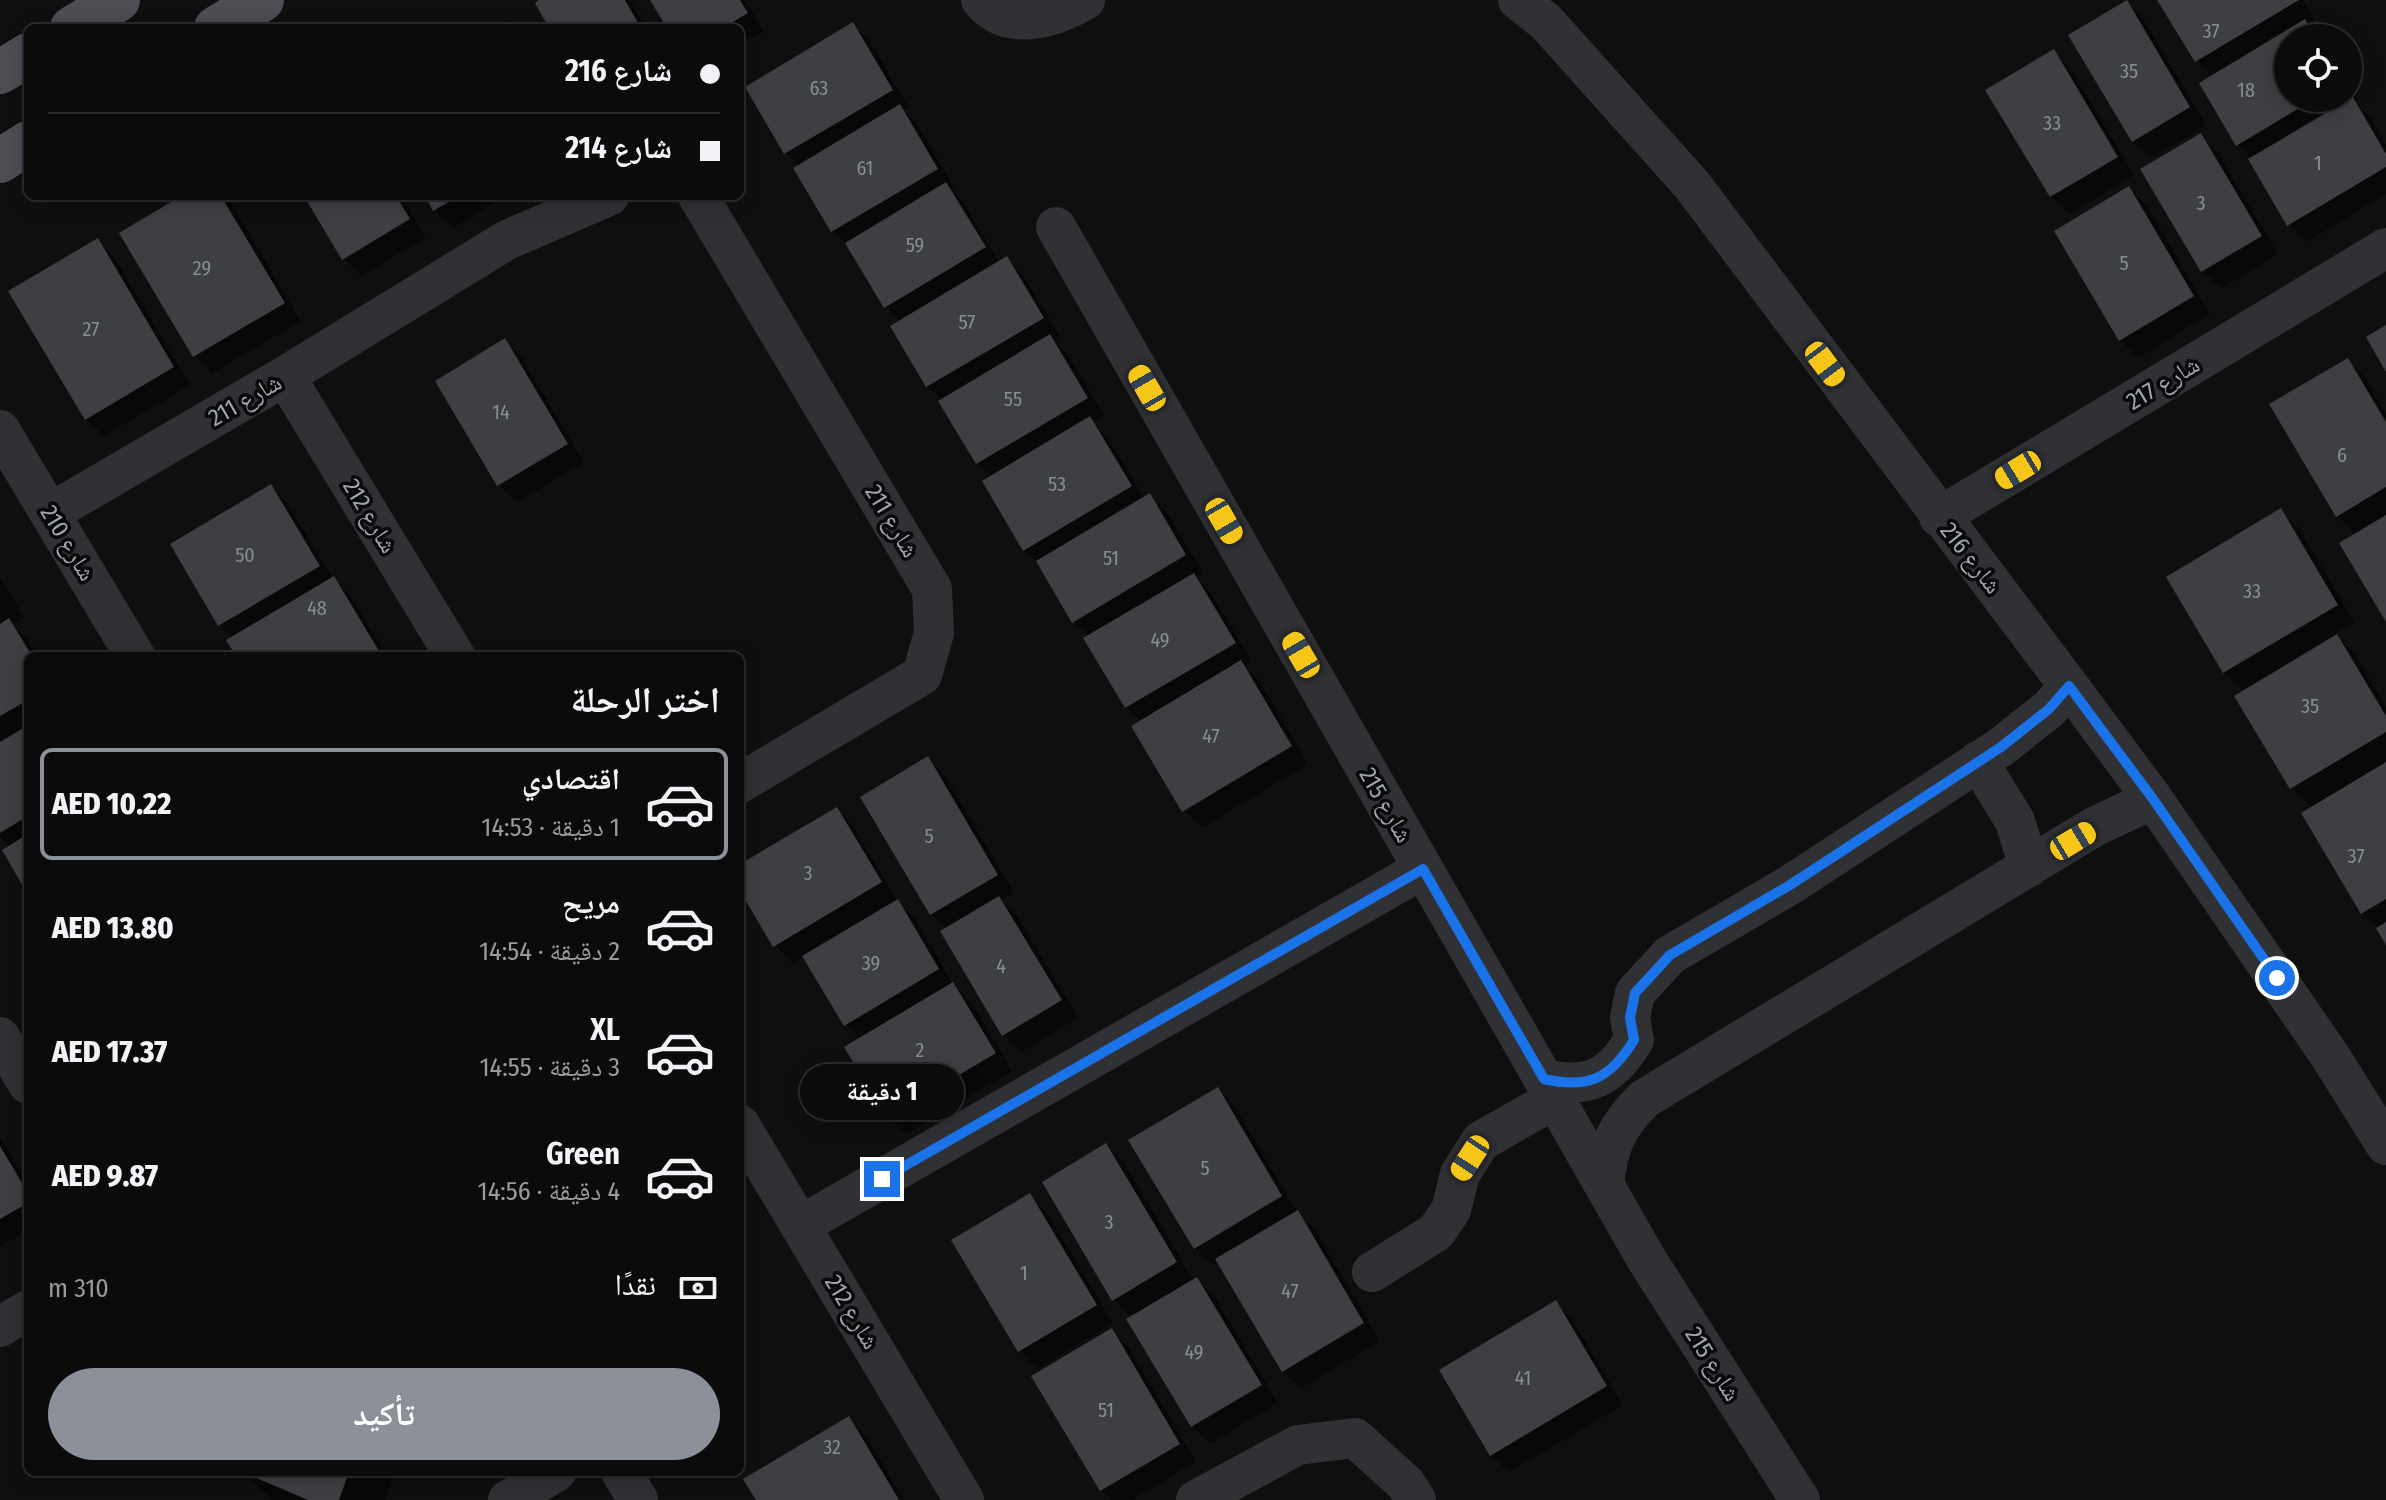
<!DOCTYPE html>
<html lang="ar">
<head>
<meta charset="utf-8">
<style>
	:root { --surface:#0b0b0c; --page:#141415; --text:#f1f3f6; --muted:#9a9b9d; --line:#2b2b2d; --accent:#8c9099 }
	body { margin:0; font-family:"Fira Sans Condensed","Noto Naskh Arabic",sans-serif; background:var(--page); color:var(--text); direction:rtl; height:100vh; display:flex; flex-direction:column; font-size:30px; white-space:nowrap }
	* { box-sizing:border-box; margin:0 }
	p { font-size:26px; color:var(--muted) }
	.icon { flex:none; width:44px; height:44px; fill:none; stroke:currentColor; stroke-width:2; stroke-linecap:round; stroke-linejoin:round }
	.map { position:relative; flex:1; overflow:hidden; direction:ltr }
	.side { position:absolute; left:24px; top:652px; width:720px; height:824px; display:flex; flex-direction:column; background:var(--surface); border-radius:12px; box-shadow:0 4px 20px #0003,0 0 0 2px var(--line); direction:rtl }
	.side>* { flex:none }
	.guide { position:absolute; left:24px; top:24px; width:720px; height:176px; border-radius:12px; box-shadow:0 4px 20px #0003,0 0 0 2px var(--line); direction:rtl; display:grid; align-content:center; height:176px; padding:0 24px; background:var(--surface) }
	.controls { position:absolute; left:2274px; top:24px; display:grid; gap:16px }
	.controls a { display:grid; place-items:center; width:88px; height:88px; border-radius:50%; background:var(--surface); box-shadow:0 4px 20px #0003,0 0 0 2px var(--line); font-size:40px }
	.end { position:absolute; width:36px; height:36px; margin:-18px; border:10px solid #1a73e8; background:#fff; box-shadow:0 0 0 4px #fff }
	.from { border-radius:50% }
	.bubble { position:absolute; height:56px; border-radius:28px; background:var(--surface); box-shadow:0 4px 20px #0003,0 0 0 2px var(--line); font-size:26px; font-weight:800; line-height:56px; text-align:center; direction:rtl }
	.car { position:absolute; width:24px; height:48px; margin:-24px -12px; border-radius:10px; box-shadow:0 0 6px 2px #0007; background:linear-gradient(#f5c518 24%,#345 0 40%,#f5c518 0 76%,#345 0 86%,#f5c518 0) }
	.guide b { display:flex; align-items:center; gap:28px; height:76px; font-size:30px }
	.guide b+b { border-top:2px solid var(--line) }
	.guide i { width:20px; height:20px; background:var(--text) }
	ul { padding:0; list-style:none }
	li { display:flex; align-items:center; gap:24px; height:112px; margin:0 16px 12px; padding:0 8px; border:4px solid transparent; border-radius:12px }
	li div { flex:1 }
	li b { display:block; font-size:30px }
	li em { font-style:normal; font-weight:800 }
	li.active { border-color:var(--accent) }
	li>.icon { width:72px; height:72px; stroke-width:1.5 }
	h2 { padding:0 24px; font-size:36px; line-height:96px }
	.pay { display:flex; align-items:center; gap:20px; height:88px; padding:0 24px; font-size:30px }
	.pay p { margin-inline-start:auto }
	.button { display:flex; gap:16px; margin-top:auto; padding:16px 24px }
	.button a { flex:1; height:92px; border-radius:48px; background:var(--accent); color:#fff; font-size:32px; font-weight:800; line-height:92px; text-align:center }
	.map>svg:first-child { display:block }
	.shadow { fill:#0007 }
	.building { fill:#3e3f43 }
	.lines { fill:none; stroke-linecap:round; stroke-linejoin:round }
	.minor { stroke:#303135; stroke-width:40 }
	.major { stroke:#4c4e54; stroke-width:44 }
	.route { stroke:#1a73e8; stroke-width:10 }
	.labels { text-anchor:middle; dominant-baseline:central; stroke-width:7; stroke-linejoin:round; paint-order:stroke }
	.number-label { font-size:20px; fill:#888c95 }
	.street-label { font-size:24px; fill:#a0a6b0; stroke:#0a0a0b }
</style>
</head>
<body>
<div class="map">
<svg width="2386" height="1500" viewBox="0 0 2386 1500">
	<rect width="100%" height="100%" fill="#0f0f10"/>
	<!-- shadow -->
	<path class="shadow" d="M543 0H630L646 28H552Z
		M652 0H745L764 31 740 45V28H669Z
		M2160 0H2303L2314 19 2306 23 2321 38H2288V98H2348V82L2359 100 2355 103 2370 117 2386 145V194L2307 242 2289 224 2252 159 2238 145 2202 83 2212 77 2196 61Z
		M2126 2 2144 20 2206 125 2151 158 2134 141Z
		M509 21 516 28H498Z
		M853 25 871 43 909 108 904 111 917 124 954 187 950 189 963 202 1000 263 1007 259 1024 277 1060 336 1053 340 1068 354 1104 416 1093 422 1107 437 1145 499 1150 496 1167 513 1203 573 1196 577 1211 593 1252 661 1244 666 1259 680 1308 764 1202 828 1184 810 1142 722 1127 707 1086 639 1089 637 1074 622 1041 566 1024 550 992 477 978 463 943 401 928 386 893 327 901 322 886 306 850 248 833 231 799 166 786 153 748 88Z
		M2054 52 2071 69 2134 175 2069 214 2051 196Z
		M2200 136 2218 153 2278 254 2221 289 2203 271 2143 170Z
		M2129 188 2147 206 2210 314 2138 358 2121 340 2056 231Z
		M185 196H225L228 198 301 321 212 373 195 356Z
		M306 196H401L426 238 361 276 343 258Z
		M427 196H505L453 228 435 210Z
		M97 240 115 258 190 385 104 436 86 419Z
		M505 341 522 358 584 462 517 502 499 485Z
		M2348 360 2365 378 2386 413V618L2356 535 2337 516 2272 405Z
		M271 487 288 504 333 579 351 596 387 656H238L233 638 220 625Z
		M2281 511 2299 528 2355 623 2335 634 2355 654 2386 707V941L2379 929 2362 913 2312 808 2292 788 2244 692 2225 672 2169 578Z
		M0 576 24 617 12 624 27 639 37 656H28V891L10 847 0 837Z
		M927 759 945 776 1014 893 1001 900 1017 916 1078 1018 1021 1052 1003 1034 947 929 931 914Z
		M836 809 854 827 897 901 915 919 955 987 971 1002 1012 1071 906 1134 888 1117 861 1040 846 1025 804 956 792 963 775 945 740 887V866Z
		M1217 1089 1235 1107 1297 1212 1315 1230 1380 1341 1301 1388 1283 1371 1219 1262 1213 1265 1195 1248Z
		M0 1137 28 1184V1230L0 1247Z
		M1106 1145 1124 1163 1194 1281 1197 1279 1215 1297 1278 1403 1210 1443 1192 1426 1132 1318 1114 1300Z
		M1029 1195 1047 1213 1113 1323 1037 1369 1020 1351 954 1241Z
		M1555 1303 1573 1320 1623 1405 1509 1472 1491 1455Z
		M1112 1331 1129 1348 1196 1462 1132 1500H1111L1101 1490Z
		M849 1418 866 1436 904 1500H758Z
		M244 1472H396L385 1500H272Z"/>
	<!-- building -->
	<path class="building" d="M539 0H625L641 28H549L535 3Z
		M650 0H740L748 13 723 28H667Z
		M2127 0 2190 107 2132 142 2068 35Z
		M2157 0H2299L2195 62Z
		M2305 19 2316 38H2288V98H2316L2236 146 2199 83Z
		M853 22 893 90 784 154 745 87Z
		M2054 49 2118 157 2050 197 1985 90Z
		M2353 97 2386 154V167L2287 226 2248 159Z
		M900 104 938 169 831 232 793 168Z
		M2201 133 2262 236 2201 272 2140 169Z
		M946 182 986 247 884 308 845 243Z
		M2129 186 2194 296 2119 341 2054 231Z
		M181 196H221L285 303 193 357 119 233Z
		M304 196H396L410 219 342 260Z
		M425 196H459L433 211Z
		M98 238 174 367 85 420 8 291Z
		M1007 256 1044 318 926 387 890 326Z
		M2386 325V372L2366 337Z
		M1050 334 1088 398 976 464 938 401Z
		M505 338 568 444 497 486 435 381Z
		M2348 358 2386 422V487L2336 517 2269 404Z
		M1090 416 1132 486 1023 551 982 481Z
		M271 484 320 566 218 626 170 544Z
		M1150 493 1186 555 1072 623 1036 561Z
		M2281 508 2338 605 2223 673 2166 577Z
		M2386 515V622L2339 543Z
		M1194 573 1236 643 1125 708 1083 638Z
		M334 576 382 656H236L226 640Z
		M9 618 32 656H28V700L0 716V624Z
		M2337 634 2386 716V732L2290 789 2234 696Z
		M1241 660 1292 746 1182 812 1131 726Z
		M28 725V816L0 833V742Z
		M928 756 998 875 930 915 860 797Z
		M2386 762V899L2361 914 2301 813Z
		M837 807 882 882 773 947 740 891V864Z
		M28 834V895L2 850Z
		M999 896 1062 1000 1002 1036 940 931Z
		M898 899 939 969 844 1026 802 956Z
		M2386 922V945L2376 928Z
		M953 982 996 1053 887 1118 844 1047Z
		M1218 1087 1282 1196 1194 1249 1128 1140Z
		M1106 1143 1177 1262 1112 1301 1042 1182Z
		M0 1146 28 1193V1203L0 1219Z
		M1030 1193 1097 1305 1018 1352 951 1240Z
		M1298 1210 1364 1323 1282 1372 1215 1259Z
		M1197 1277 1262 1385 1191 1427 1126 1319Z
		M1556 1300 1607 1386 1490 1456 1439 1370Z
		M1112 1328 1180 1444 1100 1491 1031 1376Z
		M849 1416 899 1500H756L743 1479Z
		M242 1472H349L339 1500H308Z"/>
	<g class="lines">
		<!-- minor -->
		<path class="minor" d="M981 0C1009 33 1054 18 1085 0
			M1518 0 1546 22 1692 185 2069 686 2153 799 2330 1056 2386 1145
			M698 196 932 589 934 633 922 675 740 783
			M1056 227 1647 1260 1800 1500
			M285 376 455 656
			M0 430 135 656
			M50 513 285 376 507 240 609 196
			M1939 517 2386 248
			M1978 761 2015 821 2029 867
			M0 1037 28 1084
			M1544 1079C1588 1089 1611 1078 1634 1040L1630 1018 1635 993 1670 955 1790 885 2001 747 2049 709 2069 686
			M740 1125 964 1500
			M1604 1185C1608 1146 1616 1127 1644 1099L2094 827 2153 799
			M801 1225 1423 869
			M1372 1272 1436 1232 1451 1210 1460 1174 1481 1141 1555 1099
			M0 1327 28 1310
			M621 1472 638 1500
			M508 1500 556 1472
			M1196 1500 1298 1445 1355 1438 1406 1484 1416 1500"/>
		<!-- major -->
		<path class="major" d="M72 28 118 0
			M216 28 262 0
			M0 72 28 55
			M0 161 28 143"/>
	</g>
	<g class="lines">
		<!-- route -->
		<path class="route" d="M882 1179 1423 869 1544 1079C1588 1089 1610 1079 1634 1040L1630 1018 1635 993 1670 955 1790 885 2001 747 2049 709 2069 686 2153 799 2277 978"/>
	</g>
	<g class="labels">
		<!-- number labels -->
		<g class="number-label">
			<text x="2211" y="31">37</text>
			<text x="2129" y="71">35</text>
			<text x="819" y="88">63</text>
			<text x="2246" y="90">18</text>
			<text x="2052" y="123">33</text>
			<text x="2318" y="163">1</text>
			<text x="865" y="168">61</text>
			<text x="2201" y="203">3</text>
			<text x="915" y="245">59</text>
			<text x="2124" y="263">5</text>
			<text x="202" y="268">29</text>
			<text x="967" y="322">57</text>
			<text x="91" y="329">27</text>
			<text x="1013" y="399">55</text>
			<text x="501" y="412">14</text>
			<text x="2342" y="455">6</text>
			<text x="1057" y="484">53</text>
			<text x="245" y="555">50</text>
			<text x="1111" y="558">51</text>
			<text x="2252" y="591">33</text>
			<text x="317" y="608">48</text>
			<text x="1160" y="640">49</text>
			<text x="2310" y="706">35</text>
			<text x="1211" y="736">47</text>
			<text x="929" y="836">5</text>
			<text x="2356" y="856">37</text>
			<text x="808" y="873">3</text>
			<text x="871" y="963">39</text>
			<text x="1001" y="966">4</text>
			<text x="920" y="1050">2</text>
			<text x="1205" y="1168">5</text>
			<text x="1109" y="1222">3</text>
			<text x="1024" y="1273">1</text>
			<text x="1290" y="1291">47</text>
			<text x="1194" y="1352">49</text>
			<text x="1523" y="1378">41</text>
			<text x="1106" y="1410">51</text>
			<text x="832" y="1447">32</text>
		</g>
		<!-- street labels -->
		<g class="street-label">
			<text transform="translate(2163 383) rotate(-31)">شارع 217</text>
			<text transform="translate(245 400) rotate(-30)">شارع 211</text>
			<text transform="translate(370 516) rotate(59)">شارع 212</text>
			<text transform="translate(892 521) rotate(59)">شارع 211</text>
			<text transform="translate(68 543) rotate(59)">شارع 210</text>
			<text transform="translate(1971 558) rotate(52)">شارع 216</text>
			<text transform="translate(1386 805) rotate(60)">شارع 215</text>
			<text transform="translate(852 1312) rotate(59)">شارع 212</text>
			<text transform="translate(1713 1364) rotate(58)">شارع 215</text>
		</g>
	</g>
</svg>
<div class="controls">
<a><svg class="icon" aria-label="locate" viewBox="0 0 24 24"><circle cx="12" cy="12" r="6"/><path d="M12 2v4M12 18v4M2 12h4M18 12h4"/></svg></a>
</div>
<i class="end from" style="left:2277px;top:978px"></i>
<i class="end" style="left:882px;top:1179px"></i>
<div class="bubble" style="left:800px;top:1064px;width:164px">1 دقيقة</div>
<i class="car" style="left:1825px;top:364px;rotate:143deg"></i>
<i class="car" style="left:1147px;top:388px;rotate:330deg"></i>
<i class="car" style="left:2018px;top:470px;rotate:239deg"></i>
<i class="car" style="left:1224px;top:521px;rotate:150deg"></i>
<i class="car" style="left:1301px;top:655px;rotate:330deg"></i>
<i class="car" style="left:2073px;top:841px;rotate:59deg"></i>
<i class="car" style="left:1470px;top:1158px;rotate:213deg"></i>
<div class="guide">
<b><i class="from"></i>شارع 216</b>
<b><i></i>شارع 214</b>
</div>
<section class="side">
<h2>اختر الرحلة</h2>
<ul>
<li class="active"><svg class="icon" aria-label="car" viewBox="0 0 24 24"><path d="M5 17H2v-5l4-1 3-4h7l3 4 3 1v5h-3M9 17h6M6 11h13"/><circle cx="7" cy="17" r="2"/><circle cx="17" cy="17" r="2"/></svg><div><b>اقتصادي</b><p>1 دقيقة · 14:53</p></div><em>AED 10.22</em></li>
<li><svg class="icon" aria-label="car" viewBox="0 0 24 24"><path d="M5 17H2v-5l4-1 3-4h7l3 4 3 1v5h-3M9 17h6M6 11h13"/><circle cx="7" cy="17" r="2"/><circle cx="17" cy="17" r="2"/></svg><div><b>مريح</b><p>2 دقيقة · 14:54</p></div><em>AED 13.80</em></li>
<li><svg class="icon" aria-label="car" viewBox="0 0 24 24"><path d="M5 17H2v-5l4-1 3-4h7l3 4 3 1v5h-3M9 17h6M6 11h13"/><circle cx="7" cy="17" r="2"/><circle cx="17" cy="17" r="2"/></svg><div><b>XL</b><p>3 دقيقة · 14:55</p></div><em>AED 17.37</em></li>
<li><svg class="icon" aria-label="car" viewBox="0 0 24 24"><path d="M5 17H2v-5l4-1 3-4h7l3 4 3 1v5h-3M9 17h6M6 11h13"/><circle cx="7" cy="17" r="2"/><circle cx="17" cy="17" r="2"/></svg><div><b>Green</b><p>4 دقيقة · 14:56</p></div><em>AED 9.87</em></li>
</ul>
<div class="pay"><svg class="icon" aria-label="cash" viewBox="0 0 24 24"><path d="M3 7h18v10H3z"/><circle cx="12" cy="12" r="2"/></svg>نقدًا<p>310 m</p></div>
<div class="button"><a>تأكيد</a></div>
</section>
</div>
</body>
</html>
